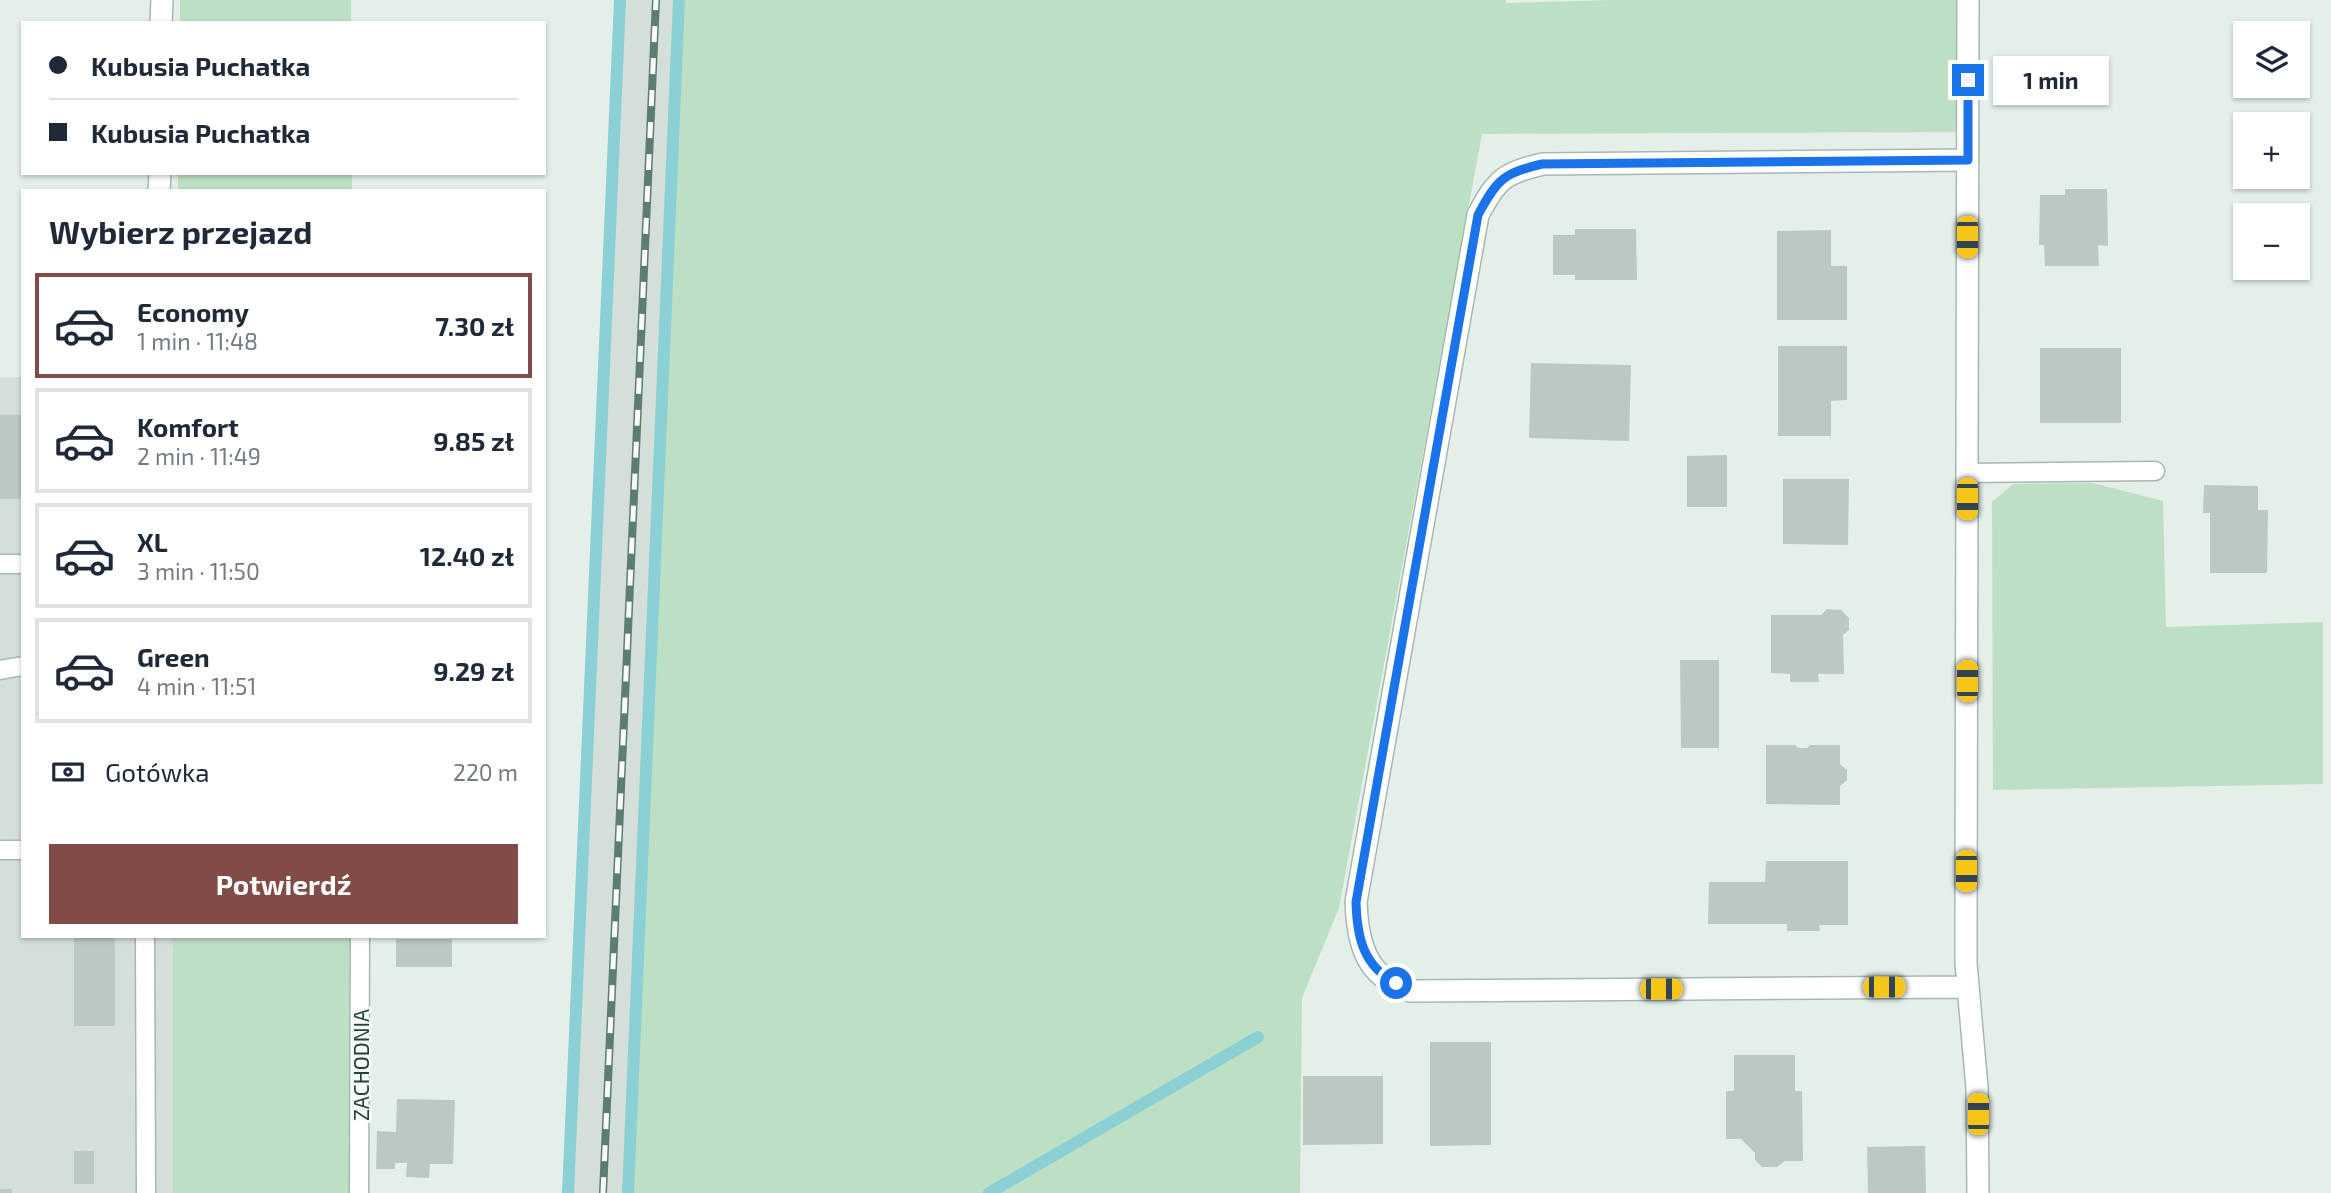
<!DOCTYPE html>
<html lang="pl">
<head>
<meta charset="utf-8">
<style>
	:root { --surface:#fff; --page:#f2f2f3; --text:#1f2937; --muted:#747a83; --line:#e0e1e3; --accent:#814b47 }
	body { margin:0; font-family:"Exo 2",sans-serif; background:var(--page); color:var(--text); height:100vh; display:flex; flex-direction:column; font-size:26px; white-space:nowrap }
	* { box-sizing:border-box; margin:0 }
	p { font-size:23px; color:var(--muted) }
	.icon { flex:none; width:38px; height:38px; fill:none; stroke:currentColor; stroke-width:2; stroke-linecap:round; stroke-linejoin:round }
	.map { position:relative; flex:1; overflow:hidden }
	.details { position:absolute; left:21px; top:189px; width:525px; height:749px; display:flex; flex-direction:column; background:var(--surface); border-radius:0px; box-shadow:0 2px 5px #0004 }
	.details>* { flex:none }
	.top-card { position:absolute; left:21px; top:21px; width:525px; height:154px; border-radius:0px; box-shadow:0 2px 5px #0004; display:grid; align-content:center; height:154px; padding:0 28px; background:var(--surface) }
	.controls { position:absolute; left:2233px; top:21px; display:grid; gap:14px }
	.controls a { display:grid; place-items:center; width:77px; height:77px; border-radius:0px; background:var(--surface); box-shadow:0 2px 5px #0004; font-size:35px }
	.end { position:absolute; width:32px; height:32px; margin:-16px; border:9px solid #1a73e8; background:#fff; box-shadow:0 0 0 4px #fff }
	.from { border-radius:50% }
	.bubble { position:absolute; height:49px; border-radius:0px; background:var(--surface); box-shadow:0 2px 5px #0004; font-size:23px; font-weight:700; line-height:49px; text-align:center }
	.car { position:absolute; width:21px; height:42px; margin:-21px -10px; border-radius:9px; box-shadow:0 0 5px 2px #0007; background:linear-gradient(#f5c518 24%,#345 0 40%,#f5c518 0 76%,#345 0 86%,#f5c518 0) }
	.top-card b { display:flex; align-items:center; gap:24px; height:66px; font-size:26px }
	.top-card b+b { border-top:2px solid var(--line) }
	.top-card i { width:18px; height:18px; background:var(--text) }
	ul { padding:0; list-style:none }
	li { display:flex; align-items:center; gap:21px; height:105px; margin:0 14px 10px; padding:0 14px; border:4px solid var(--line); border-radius:0px }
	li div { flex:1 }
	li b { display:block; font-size:26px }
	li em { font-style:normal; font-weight:700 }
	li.active { border-color:var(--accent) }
	li>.icon { width:63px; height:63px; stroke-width:1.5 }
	h2 { padding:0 28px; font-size:32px; line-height:84px }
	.pay { display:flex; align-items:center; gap:18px; height:77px; padding:0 28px; font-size:26px }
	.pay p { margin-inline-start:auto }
	.action { display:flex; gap:14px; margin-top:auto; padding:14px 28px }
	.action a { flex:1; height:80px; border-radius:0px; background:var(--accent); color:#fff; font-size:28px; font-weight:700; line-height:80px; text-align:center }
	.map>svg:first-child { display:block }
	.built { fill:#d3dfd8 }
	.green { fill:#bde0c4 }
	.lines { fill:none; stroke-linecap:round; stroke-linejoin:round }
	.stream { stroke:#8bd0d5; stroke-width:12 }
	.building { fill:#bacac2 }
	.service-casing { stroke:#a7b8b1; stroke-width:21 }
	.minor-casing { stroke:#a7b8b1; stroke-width:24 }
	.service { stroke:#fff; stroke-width:18 }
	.minor { stroke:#fff; stroke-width:21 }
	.rail-casing { stroke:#5e7d72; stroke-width:8 }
	.rail { stroke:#f6fbf8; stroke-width:5; stroke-dasharray:16; stroke-linecap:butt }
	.route { stroke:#1a73e8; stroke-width:9 }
	.labels { text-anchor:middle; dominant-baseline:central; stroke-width:5; stroke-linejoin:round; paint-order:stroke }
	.street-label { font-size:21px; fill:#234237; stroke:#f6fbf8 }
</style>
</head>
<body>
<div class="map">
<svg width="2331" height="1193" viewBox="0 0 2331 1193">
	<rect width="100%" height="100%" fill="#e5efea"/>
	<!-- built -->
	<path class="built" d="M620 0H679L628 1193H568Z
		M0 377H23V936H173V1193H0Z"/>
	<!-- green -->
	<path class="green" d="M180 0H351V23H180Z
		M679 0H1506V3L1612 0H1957L1960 132 1482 134 1339 908 1302 998 1300 1193H628Z
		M178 173H352V191H178Z
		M2093 483 2163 501 2166 627 2323 622V784L1993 790 1992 502 2013 484Z
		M173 936H353L351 1193H173Z"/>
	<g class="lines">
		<!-- stream -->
		<path class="stream" d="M568 1193 620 0
			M628 1193 679 0
			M989 1193 1258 1037"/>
	</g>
	<!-- building -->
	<path class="building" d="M2065 189H2107L2108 246 2098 245 2099 266H2045L2044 245H2039V242L2040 195H2065Z
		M1575 229H1636L1637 280H1575V275H1553V235H1575Z
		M1831 230V266H1847V320H1777V231Z
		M1778 346H1847V400L1831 401V436H1778Z
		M2040 348H2121V423H2040Z
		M1531 363 1631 365 1629 441 1529 438Z
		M0 415H23V499H0Z
		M1727 455V507H1687V456Z
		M1783 479H1849L1848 545 1783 544Z
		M2204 485 2258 486V510H2268L2267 573H2210V513H2203Z
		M1827 609 1841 610 1849 618V630L1843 635 1844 674H1818L1819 682H1790V674L1771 673V615H1821Z
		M1680 660H1719V748H1681Z
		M1766 745H1795L1798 748H1807L1810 745H1840V764L1847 770V780L1840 786V805L1766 804Z
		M1766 861H1848V925H1819L1820 931H1787V924H1708L1709 882H1765Z
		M74 936H115V1026H74Z
		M396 939H452V967H396Z
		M1430 1042H1491V1145L1430 1146Z
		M1734 1055H1795V1091H1802L1803 1161H1785L1777 1167H1762L1755 1160V1153L1741 1139H1726V1091H1734Z
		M1303 1076H1383V1144L1303 1145Z
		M397 1099 455 1100 453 1164H430L429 1178 406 1177 407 1163H395V1169H376L377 1131 396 1132Z
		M1921 1146H1925L1926 1193H1868L1867 1147Z
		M74 1151H94V1184H74Z
		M0 1189H12V1193H0Z"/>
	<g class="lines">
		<defs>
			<path id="service" d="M1967 473 2155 471
				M0 564H23
				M0 670 23 666
				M0 850H23
				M145 936 146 1193
				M359 1193 360 936"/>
			<path id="minor" d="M1968 0 1966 926V963L1977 1088 1978 1193
				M161 23 162 0
				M1968 160 1543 164C1504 173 1497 179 1478 215L1356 902C1357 928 1361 962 1385 978 1393 983 1402 986 1410 991L1968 987
				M159 191 160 173"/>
		</defs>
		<!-- service casing -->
		<use href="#service" class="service-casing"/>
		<!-- minor casing -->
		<use href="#minor" class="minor-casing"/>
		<!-- service -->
		<use href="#service" class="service"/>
		<!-- minor -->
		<use href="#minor" class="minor"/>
		<defs>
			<path id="rail" d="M603 1193 656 0"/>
		</defs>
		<!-- rail casing -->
		<use href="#rail" class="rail-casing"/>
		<!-- rail -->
		<use href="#rail" class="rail"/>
	</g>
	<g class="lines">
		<!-- route -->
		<path class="route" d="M1396 983C1363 966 1357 937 1356 902L1478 215C1497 179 1504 173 1542 164L1968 160V80"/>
	</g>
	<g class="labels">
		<!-- street labels -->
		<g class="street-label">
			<text transform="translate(360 1065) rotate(-90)">ZACHODNIA</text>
		</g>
	</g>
</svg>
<div class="controls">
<a><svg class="icon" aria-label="layers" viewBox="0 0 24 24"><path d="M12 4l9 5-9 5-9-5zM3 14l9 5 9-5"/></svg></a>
<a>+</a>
<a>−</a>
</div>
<i class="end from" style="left:1396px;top:983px"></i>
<i class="end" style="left:1968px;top:80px"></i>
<div class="bubble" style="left:1993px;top:56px;width:116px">1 min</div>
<i class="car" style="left:1967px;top:237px;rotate:180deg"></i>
<i class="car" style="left:1967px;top:499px;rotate:180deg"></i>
<i class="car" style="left:1967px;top:681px;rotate:0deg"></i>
<i class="car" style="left:1966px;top:871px;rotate:180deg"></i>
<i class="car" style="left:1884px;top:987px;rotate:90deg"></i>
<i class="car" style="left:1661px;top:989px;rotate:90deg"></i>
<i class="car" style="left:1978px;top:1114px;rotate:0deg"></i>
<div class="top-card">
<b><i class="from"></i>Kubusia Puchatka</b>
<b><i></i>Kubusia Puchatka</b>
</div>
<section class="details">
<h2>Wybierz przejazd</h2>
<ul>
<li class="active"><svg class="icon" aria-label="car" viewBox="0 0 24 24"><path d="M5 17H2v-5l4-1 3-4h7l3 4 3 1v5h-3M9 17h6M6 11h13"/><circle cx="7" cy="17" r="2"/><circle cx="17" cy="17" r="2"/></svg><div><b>Economy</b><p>1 min · 11:48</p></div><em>7.30 zł</em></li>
<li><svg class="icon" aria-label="car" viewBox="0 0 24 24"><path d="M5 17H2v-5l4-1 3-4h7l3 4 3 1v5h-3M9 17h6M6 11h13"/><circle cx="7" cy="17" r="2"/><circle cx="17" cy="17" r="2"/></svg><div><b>Komfort</b><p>2 min · 11:49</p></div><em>9.85 zł</em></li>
<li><svg class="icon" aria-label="car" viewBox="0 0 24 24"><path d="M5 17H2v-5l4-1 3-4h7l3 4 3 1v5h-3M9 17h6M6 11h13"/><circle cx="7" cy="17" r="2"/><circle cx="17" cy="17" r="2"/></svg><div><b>XL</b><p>3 min · 11:50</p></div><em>12.40 zł</em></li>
<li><svg class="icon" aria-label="car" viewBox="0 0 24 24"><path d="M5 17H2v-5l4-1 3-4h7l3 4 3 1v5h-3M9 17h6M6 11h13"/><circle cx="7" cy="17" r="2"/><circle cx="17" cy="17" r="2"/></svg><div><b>Green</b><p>4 min · 11:51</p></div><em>9.29 zł</em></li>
</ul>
<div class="pay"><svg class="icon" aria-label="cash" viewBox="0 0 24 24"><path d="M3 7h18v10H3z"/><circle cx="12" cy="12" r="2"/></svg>Gotówka<p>220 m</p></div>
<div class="action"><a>Potwierdź</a></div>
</section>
</div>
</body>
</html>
